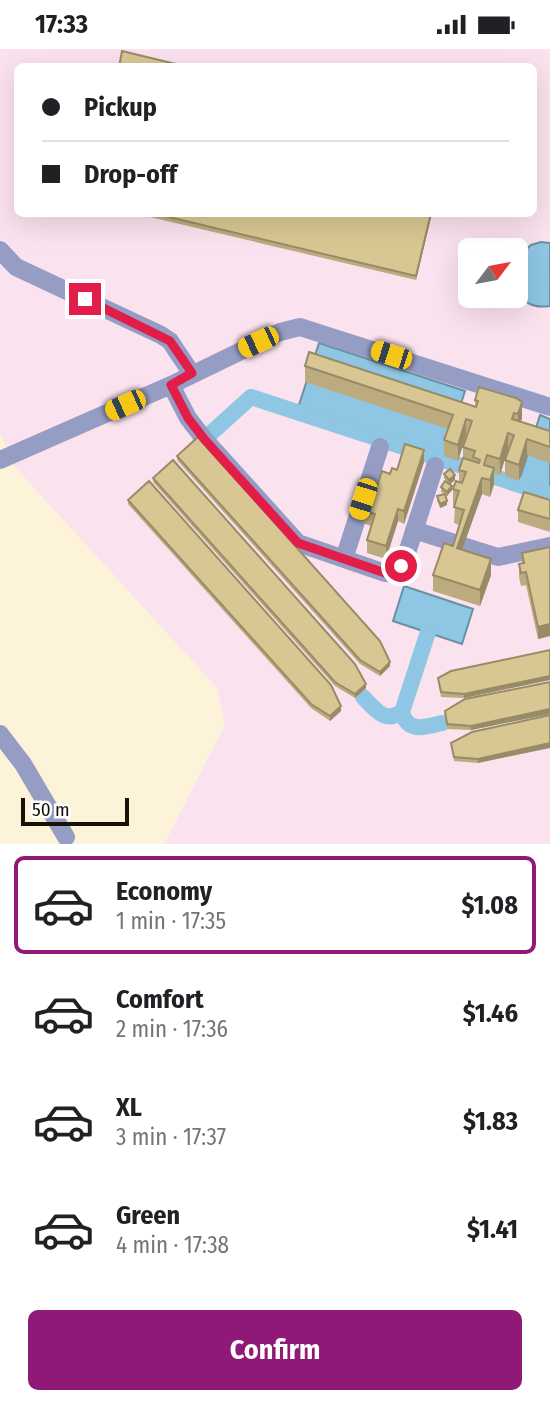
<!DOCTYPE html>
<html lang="en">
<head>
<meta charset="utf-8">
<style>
	:root { --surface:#fff; --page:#f2f2f2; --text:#202124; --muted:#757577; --line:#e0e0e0; --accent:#901978 }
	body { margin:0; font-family:"Fira Sans Condensed",sans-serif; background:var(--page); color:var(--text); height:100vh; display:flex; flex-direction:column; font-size:26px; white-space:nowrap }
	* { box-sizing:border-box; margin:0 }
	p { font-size:23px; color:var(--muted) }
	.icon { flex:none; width:38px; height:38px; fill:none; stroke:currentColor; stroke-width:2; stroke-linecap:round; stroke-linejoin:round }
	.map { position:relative; height:795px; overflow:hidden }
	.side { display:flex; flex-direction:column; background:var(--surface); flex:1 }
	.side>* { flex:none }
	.banner { position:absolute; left:14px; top:14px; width:523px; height:154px; border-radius:10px; box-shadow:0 7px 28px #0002; display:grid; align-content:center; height:154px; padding:0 28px; background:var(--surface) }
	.needle { width:46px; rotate:58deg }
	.tools { position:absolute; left:458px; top:189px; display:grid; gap:14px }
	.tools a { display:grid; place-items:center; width:70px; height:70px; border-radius:10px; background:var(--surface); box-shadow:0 7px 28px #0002; font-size:35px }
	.scale { position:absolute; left:21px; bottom:18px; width:108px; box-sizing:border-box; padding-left:7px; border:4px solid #161207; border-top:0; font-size:19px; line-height:24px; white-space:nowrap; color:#161207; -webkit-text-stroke:5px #fff; paint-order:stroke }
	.end { position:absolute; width:32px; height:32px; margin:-16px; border:9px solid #e11d48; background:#fff; box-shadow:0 0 0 4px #fff }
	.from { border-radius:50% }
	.car { position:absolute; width:21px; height:42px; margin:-21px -10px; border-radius:9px; box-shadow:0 0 5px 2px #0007; background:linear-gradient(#f5c518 24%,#345 0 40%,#f5c518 0 76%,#345 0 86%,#f5c518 0) }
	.banner b { display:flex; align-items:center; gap:24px; height:66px; font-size:26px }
	.banner b+b { border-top:2px solid var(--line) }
	.banner i { width:18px; height:18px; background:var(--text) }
	ul { padding:12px 0 0; list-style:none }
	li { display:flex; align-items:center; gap:21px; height:98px; margin:0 14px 10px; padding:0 14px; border:4px solid transparent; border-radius:10px }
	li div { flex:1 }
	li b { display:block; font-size:26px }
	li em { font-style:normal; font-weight:700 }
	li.selected { border-color:var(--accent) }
	li>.icon { width:63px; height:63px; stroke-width:1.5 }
	.action { display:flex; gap:14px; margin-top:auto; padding:14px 28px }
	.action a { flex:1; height:80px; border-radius:10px; background:var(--accent); color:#fff; font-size:28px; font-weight:700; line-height:80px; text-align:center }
	.status { display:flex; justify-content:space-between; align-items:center; height:49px; padding:0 35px; background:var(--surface); direction:ltr }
	.status svg { height:19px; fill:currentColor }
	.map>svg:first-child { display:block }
	.industrial { fill:#fae2ee; fill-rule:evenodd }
	.water { fill:#8ec6e4; stroke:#6a90a2; stroke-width:2 }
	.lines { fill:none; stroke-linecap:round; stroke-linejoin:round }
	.canal { stroke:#8ec6e4; stroke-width:16 }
	.minor { stroke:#959dc4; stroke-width:18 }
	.wall { fill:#bbab7e }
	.shaded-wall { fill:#988b67 }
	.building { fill:#d9c793; stroke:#988b67; stroke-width:2 }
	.route { stroke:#e11d48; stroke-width:9 }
</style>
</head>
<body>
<div class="status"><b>17:33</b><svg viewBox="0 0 49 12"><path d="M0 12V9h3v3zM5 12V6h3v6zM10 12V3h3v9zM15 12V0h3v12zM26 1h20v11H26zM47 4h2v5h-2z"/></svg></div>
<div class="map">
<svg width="550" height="795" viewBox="0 0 550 795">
	<rect width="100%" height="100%" fill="#fdf3d9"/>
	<!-- industrial -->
	<path class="industrial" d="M0 0H550V795H164L225 676 217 639 14 417 0 384ZM18 18H534V164H18ZM471 201H516V247H471Z"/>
	<!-- water -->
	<path class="water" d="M541 193 550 194V257C516 262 516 235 516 210L531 196Z
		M319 294 465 342 444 407 298 359Z
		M540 366 550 370V442L519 432Z
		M404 537 473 560 462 595 393 572Z"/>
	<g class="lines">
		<!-- canal -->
		<path class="canal" d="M209 386 251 348 550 446
			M363 648C375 660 384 675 402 663L428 583
			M402 663C408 685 425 678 442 674"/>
		<!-- minor -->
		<path class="minor" d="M0 201 16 218 161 286 170 292 192 325
			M171 336 188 369 205 391 298 494 385 524 397 521 404 513 435 417
			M0 411 171 336 280 283 300 278 550 358
			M414 481 458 495
			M463 497 498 508 550 497
			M344 510 380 398
			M0 685 23 715 66 788"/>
	</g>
	<!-- wall -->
	<path class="wall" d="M133 164H432L416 231Z
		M305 317 475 357V351L516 349 522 369 521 372 550 382V414L527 406 519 432 505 427V411L509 400H508L500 426 494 424V435L490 448 482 445 462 500 491 526 480 557 433 542V526L453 497 459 476 454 474 455 457 453 456V440L459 433V421L463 409V398L467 386H466L458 412 444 407V391L448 380 305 333Z
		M177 407 390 617 380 627 360 615 177 411Z
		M424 413 404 475 398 472 386 510 367 504V491L371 477 363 474V461L376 440 390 425 397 421Z
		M444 425 455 431 450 435 452 441 447 447 445 446 447 456 440 459 437 451V447L444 445 441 443V438L447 433 444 429Z
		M153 429 366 639 355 649 335 637 153 433Z
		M128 451 341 662 330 672 311 659 128 455Z
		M550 451V483L518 473V461Z
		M550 498V587L538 590 526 536 521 537 519 528V515H522V504Z
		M550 601V631L464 649 441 648 438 629Z
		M550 633V665L471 681 447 680 445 662Z
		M550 666 478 714 454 712 451 694Z"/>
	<!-- shaded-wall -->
	<path class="shaded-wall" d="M431 164H432L416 231V227Z
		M522 353V369L518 381V365Z
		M466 370V386L458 412V396Z
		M508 384V400L500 426V410Z
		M527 390V406L519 432V416Z
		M424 401V413L404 475V462Z
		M494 419V435L490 448V431Z
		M455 426V431L449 436V431Z
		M482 429V445L457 515V499Z
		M452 437V441L447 447V443Z
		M447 452V456L440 459V455Z
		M398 460V472L386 510V497Z
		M491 510V526L480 557V541Z
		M550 575V587L538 590V578Z
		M390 613V617L380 627V623Z
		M550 627V631L464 649V645Z
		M366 635V639L355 649V645Z
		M341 657V662L330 672V667Z
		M550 660V665L471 681V677Z
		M550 694V699L478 714V710Z"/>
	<!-- building -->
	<path class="building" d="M122 2 188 18H119Z
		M152 164H431L416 227Z
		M309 303 476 358 478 352 475 351 479 338 516 349 522 353 518 365 514 364 512 370 550 382V398L527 390 519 416 505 411 514 386 508 384 500 410 487 406 484 416 494 419 490 431 482 429 457 499 491 510 480 541 433 526 444 494 453 497 464 461 454 458 459 442 453 440 456 432 462 434 466 423 459 421 463 409 479 414 480 411 473 408 475 402 463 398 472 372 466 370 458 396 444 391 453 366 305 317Z
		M198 388 380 592 390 613 380 623 360 611 177 407Z
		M405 395 424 401 404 462 398 460 386 497 367 491 375 465 363 461 370 439 376 440 382 422 390 425 392 419 397 421Z
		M173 411 355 615 366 635 355 645 335 633 153 429Z
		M450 420 455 426 449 431 444 425Z
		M149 432 331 636 341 657 330 667 311 655 128 451Z
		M445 432 452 437 447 443 441 438Z
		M524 443 550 451V470L518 461Z
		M445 445 447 452 440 455 437 447Z
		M550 498V575L538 578 526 523 521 524 519 515 524 514 522 504Z
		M550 601V627L464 645 441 643 438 629 451 622Z
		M550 633V660L471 677 447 675 445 662 465 650Z
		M550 666V694L478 710 454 708 451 694 472 683Z"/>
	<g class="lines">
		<!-- route -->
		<path class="route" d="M85 250 170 292 192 324 171 336 188 369 205 391 298 494 385 524 401 517"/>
	</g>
</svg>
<div class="tools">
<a><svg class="needle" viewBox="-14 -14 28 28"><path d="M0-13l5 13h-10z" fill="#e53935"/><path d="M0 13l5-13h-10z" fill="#757577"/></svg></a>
</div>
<div class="scale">50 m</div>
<i class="end from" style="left:401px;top:517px"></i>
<i class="end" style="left:85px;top:250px"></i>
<i class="car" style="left:258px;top:293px;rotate:245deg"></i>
<i class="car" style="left:391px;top:306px;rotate:288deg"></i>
<i class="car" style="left:125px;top:356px;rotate:246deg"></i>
<i class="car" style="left:363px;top:450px;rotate:198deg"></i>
<div class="banner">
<b><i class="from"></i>Pickup</b>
<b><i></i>Drop-off</b>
</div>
</div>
<section class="side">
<ul>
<li class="selected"><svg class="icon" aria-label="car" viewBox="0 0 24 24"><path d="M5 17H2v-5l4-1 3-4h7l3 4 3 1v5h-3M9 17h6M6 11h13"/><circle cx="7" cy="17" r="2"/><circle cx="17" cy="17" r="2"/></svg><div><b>Economy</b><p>1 min · 17:35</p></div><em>$1.08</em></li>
<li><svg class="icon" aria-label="car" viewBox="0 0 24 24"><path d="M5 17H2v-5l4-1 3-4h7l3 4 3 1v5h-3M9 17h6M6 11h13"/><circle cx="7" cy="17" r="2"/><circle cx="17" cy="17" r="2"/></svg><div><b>Comfort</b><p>2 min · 17:36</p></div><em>$1.46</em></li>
<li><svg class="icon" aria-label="car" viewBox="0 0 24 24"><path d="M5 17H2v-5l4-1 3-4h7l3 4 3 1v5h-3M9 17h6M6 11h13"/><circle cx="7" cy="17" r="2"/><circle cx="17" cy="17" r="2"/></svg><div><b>XL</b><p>3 min · 17:37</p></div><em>$1.83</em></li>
<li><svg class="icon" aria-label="car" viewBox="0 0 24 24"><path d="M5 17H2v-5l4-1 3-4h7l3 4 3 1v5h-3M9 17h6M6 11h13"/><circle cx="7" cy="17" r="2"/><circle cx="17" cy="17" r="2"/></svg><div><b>Green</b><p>4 min · 17:38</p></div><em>$1.41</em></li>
</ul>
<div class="action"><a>Confirm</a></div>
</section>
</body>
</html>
